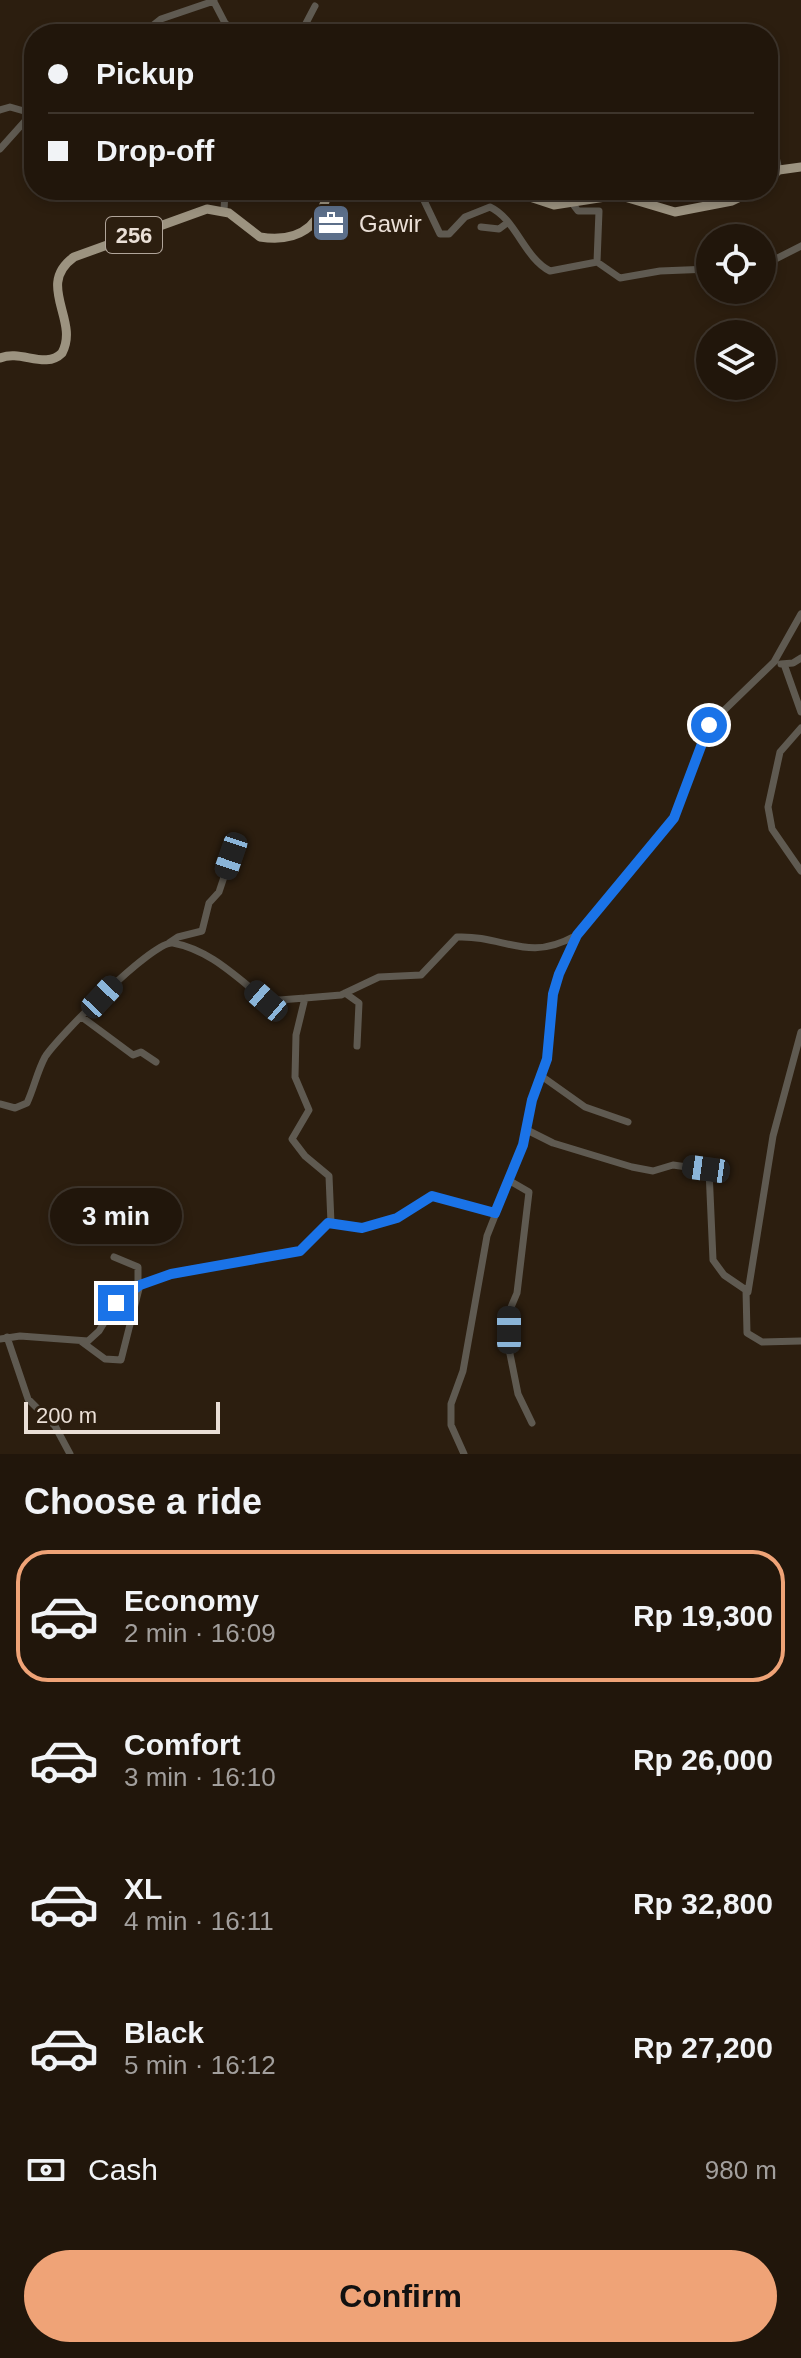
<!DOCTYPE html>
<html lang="en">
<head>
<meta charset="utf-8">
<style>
	:root { --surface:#21160b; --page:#2d2319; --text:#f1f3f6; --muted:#a29f9d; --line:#3e352c; --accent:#efa377 }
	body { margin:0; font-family:Helvetica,sans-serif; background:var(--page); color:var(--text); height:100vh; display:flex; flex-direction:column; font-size:30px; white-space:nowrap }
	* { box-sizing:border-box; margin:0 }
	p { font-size:26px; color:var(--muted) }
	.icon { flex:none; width:44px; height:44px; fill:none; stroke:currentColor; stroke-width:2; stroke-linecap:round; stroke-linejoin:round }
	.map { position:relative; height:1454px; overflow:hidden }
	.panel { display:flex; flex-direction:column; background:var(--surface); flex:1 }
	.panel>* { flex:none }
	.guide { position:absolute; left:24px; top:24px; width:754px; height:176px; border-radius:32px; box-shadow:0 4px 12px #0003,0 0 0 2px var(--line); display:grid; align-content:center; height:176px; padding:0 24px; background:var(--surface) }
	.controls { position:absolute; left:696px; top:224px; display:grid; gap:16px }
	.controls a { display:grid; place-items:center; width:80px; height:80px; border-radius:50%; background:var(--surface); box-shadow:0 4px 12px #0003,0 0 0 2px var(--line); font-size:40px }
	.scale { position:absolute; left:24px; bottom:20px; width:196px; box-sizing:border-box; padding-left:8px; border:4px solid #eadfd6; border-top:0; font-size:22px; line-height:28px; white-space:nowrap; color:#eadfd6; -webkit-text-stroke:6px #2c1e0f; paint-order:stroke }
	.end { position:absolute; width:36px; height:36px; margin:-18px; border:10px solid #1a73e8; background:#fff; box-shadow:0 0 0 4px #fff }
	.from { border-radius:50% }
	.bubble { position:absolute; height:56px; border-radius:28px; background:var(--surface); box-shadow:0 4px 12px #0003,0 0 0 2px var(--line); font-size:26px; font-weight:700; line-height:56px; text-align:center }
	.car { position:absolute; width:24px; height:48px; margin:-24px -12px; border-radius:10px; box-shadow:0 0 6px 2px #0007; background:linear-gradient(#222 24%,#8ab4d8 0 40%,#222 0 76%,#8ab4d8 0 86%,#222 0) }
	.guide b { display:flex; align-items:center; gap:28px; height:76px; font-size:30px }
	.guide b+b { border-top:2px solid var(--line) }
	.guide i { width:20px; height:20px; background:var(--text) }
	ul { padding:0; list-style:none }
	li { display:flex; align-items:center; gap:24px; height:132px; margin:0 16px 12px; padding:0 8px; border:4px solid transparent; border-radius:32px }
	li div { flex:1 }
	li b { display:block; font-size:30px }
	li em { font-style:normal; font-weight:700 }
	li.active { border-color:var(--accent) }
	li>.icon { width:72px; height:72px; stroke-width:1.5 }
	h2 { padding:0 24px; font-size:36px; line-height:96px }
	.pay { display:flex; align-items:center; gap:20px; height:88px; padding:0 24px; font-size:30px }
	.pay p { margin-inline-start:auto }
	.button { display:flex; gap:16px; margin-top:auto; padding:16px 24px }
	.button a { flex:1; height:92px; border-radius:48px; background:var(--accent); color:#111; font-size:32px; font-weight:700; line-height:92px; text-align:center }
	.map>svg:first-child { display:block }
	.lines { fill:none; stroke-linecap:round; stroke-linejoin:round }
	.minor { stroke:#5f5a51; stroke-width:7 }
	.major { stroke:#9c9380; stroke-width:9 }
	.route { stroke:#1a73e8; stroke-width:10 }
	.labels { text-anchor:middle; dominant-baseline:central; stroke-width:6; stroke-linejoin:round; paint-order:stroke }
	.shield { fill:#2c1e0f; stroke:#b1a59a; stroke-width:2 }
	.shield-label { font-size:22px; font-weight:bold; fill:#eadfd6 }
	.poi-label { font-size:24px; fill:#eadfd6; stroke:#2c1e0f; text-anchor:start }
</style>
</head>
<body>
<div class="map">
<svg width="801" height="1454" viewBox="0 0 801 1454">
	<rect width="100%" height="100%" fill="#2c1e0f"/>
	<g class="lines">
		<!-- minor -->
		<path class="minor" d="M213 0 225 23 236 34
			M304 27 315 6
			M142 34 161 19 214 1
			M288 34 304 27 324 34
			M0 110 10 107 31 113
			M771 135 779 170
			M0 149 34 111
			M419 190 440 234H449L465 217 490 207C516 219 524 258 550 271L597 262 620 278 660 271 710 269
			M572 203 578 211H599L597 262
			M224 211 225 190
			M481 227 499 229 507 223
			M762 266 801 246
			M781 664 793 663 801 658
			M784 664 801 712
			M801 728 780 752 768 807 772 829 801 871
			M169 943 178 937 202 931 209 903 219 892 231 856
			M345 993 359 1003 357 1046
			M83 1018 133 1055 141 1052 156 1062
			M540 1075 585 1107 628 1122
			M0 1104 15 1108 27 1103C34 1088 37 1072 45 1057 57 1038 153 940 173 943 211 950 238 979 267 1001L305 998
			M527 1130 553 1143 632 1167 653 1171 673 1165 709 1170 713 1260 724 1275 746 1290 747 1333 762 1342 801 1341
			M510 1181 529 1192 517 1293 509 1312V1349L518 1394 532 1423
			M331 1223 329 1176 305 1156 292 1139 309 1110 295 1077 296 1035 305 998 341 995 379 977 421 975 457 937C505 935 526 963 575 936
			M114 1257 138 1267V1286
			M748 1292 773 1136 801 1032
			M7 1337 28 1399 55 1426 70 1454
			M0 1339 20 1336 88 1341 99 1331 116 1303 140 1285 188 1270 300 1251 328 1223 362 1228 397 1218 432 1196 495 1213
			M82 1342 105 1359 121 1360 140 1285
			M464 1454 451 1425V1404L463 1371 487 1236 523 1145 532 1100 547 1059 553 994 559 974 577 935 674 818 709 725 774 662 801 614"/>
		<!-- major -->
		<path class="major" d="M768 179 779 170 801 167
			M429 190 451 195 469 190
			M509 190 554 205 618 195 675 212 732 201 755 190
			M0 358C21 349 45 370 62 353 80 320 35 285 74 257L207 209 229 213 260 237C298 243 321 227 328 190"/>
	</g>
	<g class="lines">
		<!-- route -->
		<path class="route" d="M116 1303 140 1285 171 1274 300 1251 328 1223 362 1228 397 1218 432 1196 495 1213 523 1145 532 1100 547 1059 553 994 559 974 577 935 674 818 709 725"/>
	</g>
	<!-- icons -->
	<defs>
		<symbol id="office-square" viewBox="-11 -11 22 22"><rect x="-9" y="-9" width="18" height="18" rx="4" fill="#5c6f8a" stroke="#2c1e0f"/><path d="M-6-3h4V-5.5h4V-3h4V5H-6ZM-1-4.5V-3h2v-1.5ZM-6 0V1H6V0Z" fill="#fff"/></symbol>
	</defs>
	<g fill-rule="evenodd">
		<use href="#office-square" x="309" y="201" width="44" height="44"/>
	</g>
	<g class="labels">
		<!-- shield labels -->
		<rect class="shield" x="106" y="217" width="56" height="36" rx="6"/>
		<g class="shield-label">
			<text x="134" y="235">256</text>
		</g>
		<!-- poi labels -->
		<g class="poi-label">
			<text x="359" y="223">Gawir</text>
		</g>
	</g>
</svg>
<div class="controls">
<a><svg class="icon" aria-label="locate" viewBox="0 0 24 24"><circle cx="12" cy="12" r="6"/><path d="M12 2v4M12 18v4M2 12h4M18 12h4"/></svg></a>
<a><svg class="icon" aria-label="layers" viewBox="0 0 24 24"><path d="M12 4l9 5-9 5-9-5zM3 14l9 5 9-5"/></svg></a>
</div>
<div class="scale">200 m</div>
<i class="end from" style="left:709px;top:725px"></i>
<i class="end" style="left:116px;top:1303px"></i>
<div class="bubble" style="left:50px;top:1188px;width:132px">3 min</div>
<i class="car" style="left:231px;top:856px;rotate:199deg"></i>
<i class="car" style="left:102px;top:997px;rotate:43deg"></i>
<i class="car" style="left:266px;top:1001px;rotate:311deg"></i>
<i class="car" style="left:706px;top:1169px;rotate:278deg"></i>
<i class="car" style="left:509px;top:1330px;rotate:0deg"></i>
<div class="guide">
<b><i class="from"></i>Pickup</b>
<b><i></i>Drop-off</b>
</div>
</div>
<section class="panel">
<h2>Choose a ride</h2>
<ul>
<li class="active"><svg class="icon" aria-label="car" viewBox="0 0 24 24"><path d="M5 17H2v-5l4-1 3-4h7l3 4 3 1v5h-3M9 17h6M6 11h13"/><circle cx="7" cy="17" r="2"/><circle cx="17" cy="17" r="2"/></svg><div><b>Economy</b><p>2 min · 16:09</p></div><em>Rp 19,300</em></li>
<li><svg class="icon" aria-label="car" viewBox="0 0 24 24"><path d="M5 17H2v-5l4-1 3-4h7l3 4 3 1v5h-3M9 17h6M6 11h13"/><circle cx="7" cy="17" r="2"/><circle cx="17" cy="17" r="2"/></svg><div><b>Comfort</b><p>3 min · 16:10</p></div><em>Rp 26,000</em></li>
<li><svg class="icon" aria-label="car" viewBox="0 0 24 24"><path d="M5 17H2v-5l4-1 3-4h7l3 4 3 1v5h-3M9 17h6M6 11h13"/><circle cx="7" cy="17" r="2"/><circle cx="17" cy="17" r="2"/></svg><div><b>XL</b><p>4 min · 16:11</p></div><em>Rp 32,800</em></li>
<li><svg class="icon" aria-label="car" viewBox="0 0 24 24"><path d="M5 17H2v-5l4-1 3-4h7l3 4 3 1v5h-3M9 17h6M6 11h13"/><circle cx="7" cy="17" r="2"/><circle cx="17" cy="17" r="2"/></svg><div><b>Black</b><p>5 min · 16:12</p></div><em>Rp 27,200</em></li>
</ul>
<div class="pay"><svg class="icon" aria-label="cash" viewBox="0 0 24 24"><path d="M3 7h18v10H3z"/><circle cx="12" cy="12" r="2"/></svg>Cash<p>980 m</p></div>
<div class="button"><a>Confirm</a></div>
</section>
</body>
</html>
